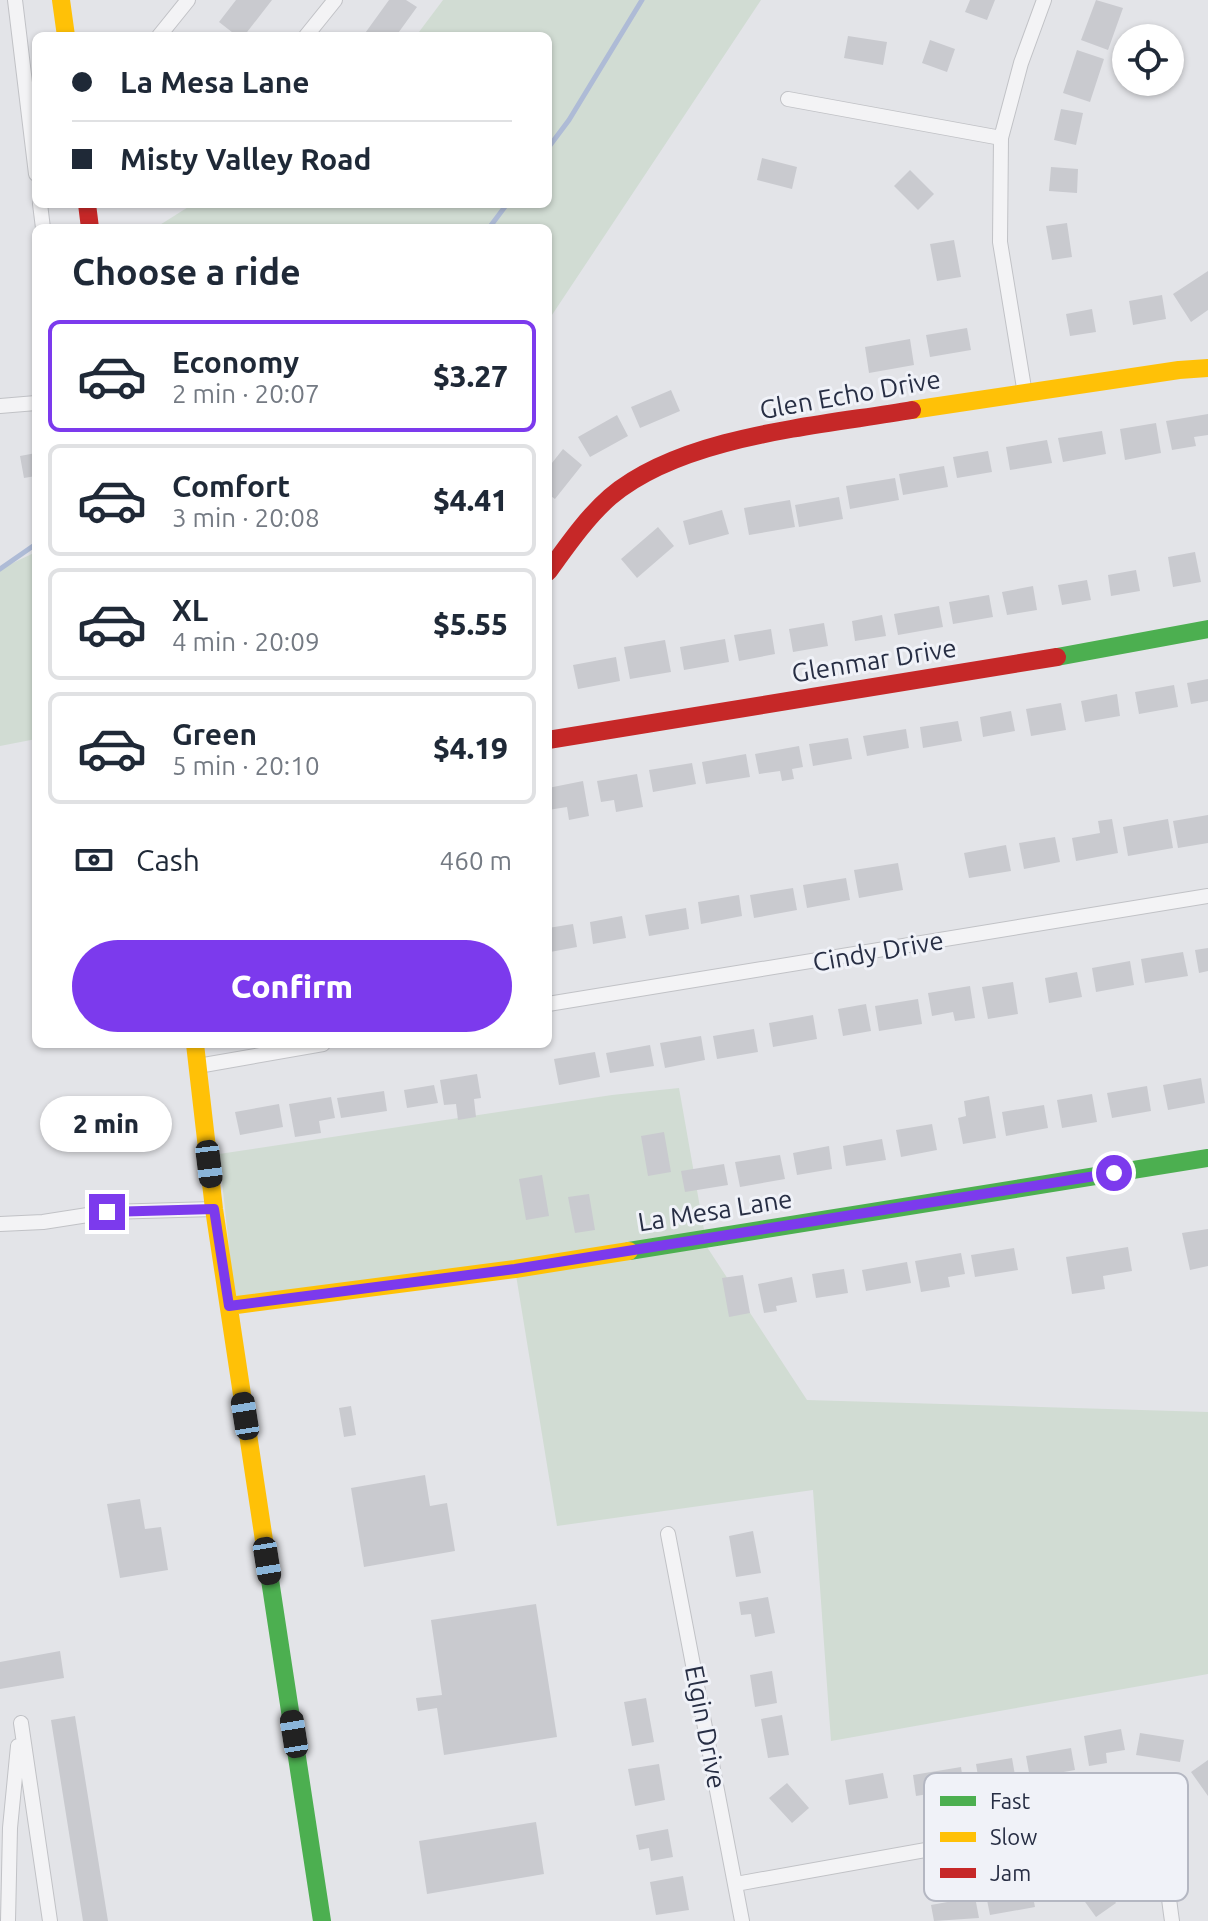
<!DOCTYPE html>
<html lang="en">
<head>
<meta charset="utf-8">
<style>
	:root { --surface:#fff; --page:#f2f2f3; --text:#1f2937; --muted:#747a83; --line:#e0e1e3; --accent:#7c3aed }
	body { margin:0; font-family:Ubuntu,sans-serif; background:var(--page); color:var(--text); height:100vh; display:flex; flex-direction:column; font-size:30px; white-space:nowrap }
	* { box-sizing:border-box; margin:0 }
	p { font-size:26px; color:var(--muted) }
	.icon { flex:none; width:44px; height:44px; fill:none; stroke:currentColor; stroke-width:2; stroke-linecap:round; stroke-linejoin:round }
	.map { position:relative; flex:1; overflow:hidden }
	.side { position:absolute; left:32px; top:224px; width:520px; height:824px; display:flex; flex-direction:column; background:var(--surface); border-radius:12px; box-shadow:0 2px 6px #0004 }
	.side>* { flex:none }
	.guide { position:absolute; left:32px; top:32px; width:520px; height:176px; border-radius:12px; box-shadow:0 2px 6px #0004; display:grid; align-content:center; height:176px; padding:0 40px; background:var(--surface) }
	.fabs { position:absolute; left:1112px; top:24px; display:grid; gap:16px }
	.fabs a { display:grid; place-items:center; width:72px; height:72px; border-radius:50%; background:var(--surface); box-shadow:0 2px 6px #0004; font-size:40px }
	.end { position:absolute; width:36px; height:36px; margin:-18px; border:10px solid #7c3aed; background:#fff; box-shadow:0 0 0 4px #fff }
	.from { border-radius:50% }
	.bubble { position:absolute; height:56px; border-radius:28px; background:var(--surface); box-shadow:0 2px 6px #0004; font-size:26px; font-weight:800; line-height:56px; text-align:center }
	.car { position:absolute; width:24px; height:48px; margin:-24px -12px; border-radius:10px; box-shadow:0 0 6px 2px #0007; background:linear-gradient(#222 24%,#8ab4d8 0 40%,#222 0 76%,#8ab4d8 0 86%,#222 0) }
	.guide b { display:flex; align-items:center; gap:28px; height:76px; font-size:30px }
	.guide b+b { border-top:2px solid var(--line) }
	.guide i { width:20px; height:20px; background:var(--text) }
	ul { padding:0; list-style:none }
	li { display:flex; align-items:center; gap:24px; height:112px; margin:0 16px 12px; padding:0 24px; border:4px solid var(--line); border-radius:12px }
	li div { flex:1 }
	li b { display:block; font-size:30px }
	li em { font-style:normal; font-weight:800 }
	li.current { border-color:var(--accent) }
	li>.icon { width:72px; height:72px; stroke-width:1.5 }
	h2 { padding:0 40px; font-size:36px; line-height:96px }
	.pay { display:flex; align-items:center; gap:20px; height:88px; padding:0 40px; font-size:30px }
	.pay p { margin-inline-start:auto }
	.action { display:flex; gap:16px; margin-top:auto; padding:16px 40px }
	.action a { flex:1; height:92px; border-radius:48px; background:var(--accent); color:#fff; font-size:32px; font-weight:800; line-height:92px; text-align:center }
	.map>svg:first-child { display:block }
	.green { fill:#d1dcd3 }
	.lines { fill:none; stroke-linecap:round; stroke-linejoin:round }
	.stream { stroke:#aebbd6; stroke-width:5 }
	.building { fill:#c9cacf }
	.street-casing { stroke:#c1c2c6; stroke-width:16 }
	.street { stroke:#f3f3f5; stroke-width:14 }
	.fast { stroke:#4caf50; stroke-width:18 }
	.slow { stroke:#ffc107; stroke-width:18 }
	.jam { stroke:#c62828; stroke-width:18 }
	.route { stroke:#7c3aed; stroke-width:10 }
	.labels { text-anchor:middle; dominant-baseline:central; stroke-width:6; stroke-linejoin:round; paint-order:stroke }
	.street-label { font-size:26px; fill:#272e44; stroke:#f0f2f8 }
	.key { fill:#f0f2f8; stroke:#b4b7c2; stroke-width:2 }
	.key-label { font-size:22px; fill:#272e44 }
</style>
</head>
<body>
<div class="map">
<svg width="1208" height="1921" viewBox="0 0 1208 1921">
	<rect width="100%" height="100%" fill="#e3e4e8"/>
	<!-- green -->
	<path class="green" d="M443 0H761L548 321V228H155L193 204H548V36H416Z
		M36 552V739L0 746V569Z
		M679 1088 707 1247 807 1400 1208 1412V1674L831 1741 813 1490 557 1526 515 1269 235 1302 219 1154 612 1095Z"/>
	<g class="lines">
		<!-- stream -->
		<path class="stream" d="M548 148 569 120 642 0
			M489 228 507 204
			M0 569 36 544"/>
	</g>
	<!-- building -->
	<path class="building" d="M236 0H272L244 36H237L219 22Z
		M389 0H406L417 7 396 36H363Z
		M970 0H995L987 20 965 12Z
		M1096 0 1123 8 1108 50 1081 40Z
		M848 36 887 42 883 65 844 58Z
		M930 40 955 49 947 72 922 63Z
		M1077 50 1104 59 1090 102 1063 93Z
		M1061 109 1083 113 1076 145 1054 140Z
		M762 158 797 167 792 189 757 180Z
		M1051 167 1078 169 1077 193 1049 191Z
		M910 170 934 194 918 210 894 186Z
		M1067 223 1072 257 1052 260 1046 226Z
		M954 240 961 277 937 281 930 244Z
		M1208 271V310L1191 322 1173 294Z
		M1162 295 1166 319 1133 325 1129 301Z
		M1092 309 1096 332 1070 336 1066 314Z
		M967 328 971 350 930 357 926 335Z
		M910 339 914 365 869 373 865 347Z
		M671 390 680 411 640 428 631 407Z
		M1208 414V435L1194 437 1196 446 1172 450 1166 421Z
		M617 415 628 436 590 457 578 437Z
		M1156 423 1161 453 1125 460 1120 429Z
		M1102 431 1106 454 1063 462 1058 438Z
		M1047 440 1052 463 1010 470 1006 447Z
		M563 449 582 465 555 499 548 494V468Z
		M988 451 992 472 957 478 953 457Z
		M36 453V476L24 478 20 456Z
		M944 466 948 487 903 495 899 474Z
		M895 478 899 500 850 509 846 486Z
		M839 497 843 519 799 527 795 505Z
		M790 500 795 527 749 535 744 508Z
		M722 510 729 534 689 545 683 521Z
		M658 527 674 546 637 578 621 559Z
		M1195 552 1201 582 1173 587 1168 557Z
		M1136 570 1140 591 1111 596 1108 575Z
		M1087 580 1091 600 1062 605 1058 585Z
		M1033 586 1037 610 1007 615 1002 592Z
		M989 595 993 617 953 624 949 602Z
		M939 606 943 627 898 635 894 614Z
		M882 615 886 636 855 641 852 621Z
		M824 623 828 646 793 652 789 629Z
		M771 629 775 654 739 661 734 635Z
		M725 639 729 662 684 670 680 647Z
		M665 640 671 672 630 679 624 647Z
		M616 657 620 681 578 689 573 665Z
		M1208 679V701L1191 704 1187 683Z
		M1174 685 1178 707 1139 714 1135 692Z
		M1117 694 1120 716 1085 722 1081 701Z
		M1061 703 1066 730 1031 736 1026 709Z
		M1011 711 1015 731 983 737 980 717Z
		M958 721 962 741 923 748 920 727Z
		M906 729 909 748 867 756 863 736Z
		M848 738 852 759 813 766 809 744Z
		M799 746 803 767 792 769 794 779 782 781 780 771 759 774 755 754Z
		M746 754 750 777 706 784 702 762Z
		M692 763 696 784 653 792 649 770Z
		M637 774 643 807 616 812 614 800 601 802 597 781Z
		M583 781 589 816 569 820 567 807 548 810V788Z
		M1208 815V843L1178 848 1173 821Z
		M1112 819 1118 853 1076 861 1072 838 1100 833 1098 821Z
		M1168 819 1173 848 1128 856 1123 827Z
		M1055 837 1060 862 1024 869 1019 843Z
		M1006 845 1011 871 969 878 964 853Z
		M898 863 903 890 859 898 854 870Z
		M846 878 850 900 807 908 803 885Z
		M793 888 797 910 754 918 750 895Z
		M739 895 742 916 701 924 698 902Z
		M686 908 689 929 649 936 645 915Z
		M622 916 626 938 593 944 590 922Z
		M573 924 577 947 550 952 548 928Z
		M1208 948V971L1199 973 1195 950Z
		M1183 952 1188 976 1145 983 1141 959Z
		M1130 961 1134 985 1096 992 1092 968Z
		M1077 972 1082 997 1049 1003 1045 978Z
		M1013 982 1018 1014 988 1019 982 987Z
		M970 986 975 1018 955 1021 953 1012 932 1016 928 993Z
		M918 999 922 1024 879 1031 875 1006Z
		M866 1004 871 1031 843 1036 838 1009Z
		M813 1015 817 1039 773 1047 769 1023Z
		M754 1029 758 1052 717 1059 713 1036Z
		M701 1036 705 1060 665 1068 660 1043Z
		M650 1045 654 1066 610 1073 606 1053Z
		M595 1052 600 1077 559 1085 554 1059Z
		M477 1074 481 1098 474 1099 476 1117 458 1120 456 1104 444 1105 440 1080Z
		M1201 1078 1205 1103 1168 1110 1163 1085Z
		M434 1085 438 1103 407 1108 404 1090Z
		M1147 1086 1151 1111 1112 1118 1107 1093Z
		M384 1091 387 1111 341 1118 337 1098Z
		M1092 1094 1097 1122 1062 1128 1057 1100Z
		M989 1096 996 1138 963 1144 958 1118 966 1116 964 1101Z
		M331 1097 335 1118 319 1121 321 1133 295 1137 289 1104Z
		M279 1104 283 1127 240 1135 235 1112Z
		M1044 1105 1048 1128 1006 1136 1002 1112Z
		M932 1124 937 1150 901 1157 896 1130Z
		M664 1132 671 1172 648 1176 641 1136Z
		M882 1139 886 1160 846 1166 843 1146Z
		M829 1146 832 1169 797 1175 793 1153Z
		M780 1155 785 1179 740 1187 735 1162Z
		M724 1164 728 1185 685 1192 681 1171Z
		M542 1175 549 1216 526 1220 519 1179Z
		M589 1194 595 1230 575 1233 568 1197Z
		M1208 1229V1266L1190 1270 1182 1233Z
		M1128 1247 1132 1271 1103 1276 1105 1289 1072 1294 1066 1257Z
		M1014 1248 1018 1270 975 1277 971 1255Z
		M961 1253 965 1274 948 1277 950 1287 921 1292 915 1261Z
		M907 1262 911 1283 866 1291 862 1270Z
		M844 1269 848 1293 816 1298 812 1274Z
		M743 1275 750 1313 729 1317 722 1278Z
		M792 1277 797 1302 776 1306 777 1311 764 1313 758 1284Z
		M351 1406 356 1435 344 1437 339 1408Z
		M425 1475 430 1506 447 1503 455 1551 364 1567 351 1488Z
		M140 1499 145 1529 161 1527 168 1570 120 1578 107 1504Z
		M753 1531 761 1573 736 1577 729 1536Z
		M768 1597 775 1633 755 1637 751 1614 741 1615 739 1602Z
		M536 1604 557 1737 444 1755 437 1708 418 1711 416 1698 442 1695 431 1620Z
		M60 1651 64 1678 0 1689V1662Z
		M772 1671 777 1703 755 1707 750 1675Z
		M646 1698 654 1742 632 1746 624 1702Z
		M782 1715 789 1755 768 1758 761 1719Z
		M75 1716 108 1921H83L51 1720Z
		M1121 1729 1125 1750 1106 1753 1107 1763 1089 1766 1084 1736Z
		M1140 1733 1184 1740 1180 1762 1136 1755Z
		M1071 1748 1075 1770 1030 1778 1026 1756Z
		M1012 1758 1016 1781 980 1788 976 1764Z
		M1208 1760V1796L1191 1772Z
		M659 1764 665 1800 635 1806 628 1769Z
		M961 1767 964 1788 916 1796 913 1775Z
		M883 1773 888 1798 849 1805 845 1780Z
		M787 1783 809 1808 792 1823 769 1798Z
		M536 1822 544 1874 427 1894 419 1841Z
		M668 1829 673 1857 651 1861 649 1848 639 1850 636 1835Z
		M1092 1869 1116 1903 1096 1917 1072 1884Z
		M683 1876 689 1910 656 1915 650 1882Z
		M1031 1887 1035 1907 990 1915 986 1895Z
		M975 1897 979 1918 934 1921 931 1905Z"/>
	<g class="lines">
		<defs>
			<path id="street" d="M15 0 36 174
				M159 36 188 0
				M306 36 335 0
				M788 99 1001 138
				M40 204 43 228
				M1025 394 1000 242 1001 138 1021 63 1044 0
				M0 406 36 403
				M548 1004 1208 896
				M198 1066 323 1044
				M0 1224 43 1222 107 1212 214 1209
				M668 1534 742 1921
				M21 1723 50 1921
				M736 1884 1098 1819C1167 1814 1164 1869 1172 1921
				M8 1921 10 1828 18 1746"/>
		</defs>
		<!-- street casing -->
		<use href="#street" class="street-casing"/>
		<!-- street -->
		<use href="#street" class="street"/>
		<!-- fast -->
		<path class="fast" d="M1057 657 1208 629
			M629 1251 1208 1158
			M265 1547 322 1921"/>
		<!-- slow -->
		<path class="slow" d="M61 0 66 36
			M912 410 1179 370 1208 368
			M195 1044 214 1209 265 1547
			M229 1306 515 1269 629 1251"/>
		<!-- jam -->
		<path class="jam" d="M87 204 90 228
			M548 572C567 546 586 518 610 497 683 435 820 426 912 410
			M548 740 1057 657"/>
	</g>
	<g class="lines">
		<!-- route -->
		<path class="route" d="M107 1212 214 1209 229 1306 515 1269 1114 1173"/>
	</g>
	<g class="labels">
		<!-- street labels -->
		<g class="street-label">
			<text transform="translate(850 394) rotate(-10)">Glen Echo Drive</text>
			<text transform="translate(874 660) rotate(-9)">Glenmar Drive</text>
			<text transform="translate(878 951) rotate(-10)">Cindy Drive</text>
			<text transform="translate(715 1210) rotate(-9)">La Mesa Lane</text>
			<text transform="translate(706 1727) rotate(79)">Elgin Drive</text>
		</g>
	</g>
	<!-- legend -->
	<rect x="924" y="1773" width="264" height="128" rx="12" class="key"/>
	<rect x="940" y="1796" width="36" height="10" fill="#4caf50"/>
	<rect x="940" y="1832" width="36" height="10" fill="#ffc107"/>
	<rect x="940" y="1868" width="36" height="10" fill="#c62828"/>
	<g class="key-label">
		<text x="990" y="1809">Fast</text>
		<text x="990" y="1845">Slow</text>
		<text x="990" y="1881">Jam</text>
	</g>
</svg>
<div class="fabs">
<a><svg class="icon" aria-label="locate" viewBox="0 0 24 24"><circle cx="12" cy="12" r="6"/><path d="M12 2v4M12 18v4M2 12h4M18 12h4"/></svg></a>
</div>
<i class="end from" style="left:1114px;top:1173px"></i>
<i class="end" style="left:107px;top:1212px"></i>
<div class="bubble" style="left:40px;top:1096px;width:132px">2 min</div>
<i class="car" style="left:209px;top:1164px;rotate:173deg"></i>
<i class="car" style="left:245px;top:1416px;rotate:351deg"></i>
<i class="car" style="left:267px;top:1561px;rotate:171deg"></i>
<i class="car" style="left:294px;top:1734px;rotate:351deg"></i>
<div class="guide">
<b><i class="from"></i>La Mesa Lane</b>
<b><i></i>Misty Valley Road</b>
</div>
<section class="side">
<h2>Choose a ride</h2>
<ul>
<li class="current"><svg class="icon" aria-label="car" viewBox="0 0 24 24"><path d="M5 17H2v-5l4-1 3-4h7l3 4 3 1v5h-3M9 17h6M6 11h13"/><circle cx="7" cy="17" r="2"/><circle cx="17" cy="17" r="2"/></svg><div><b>Economy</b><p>2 min · 20:07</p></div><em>$3.27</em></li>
<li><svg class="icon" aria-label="car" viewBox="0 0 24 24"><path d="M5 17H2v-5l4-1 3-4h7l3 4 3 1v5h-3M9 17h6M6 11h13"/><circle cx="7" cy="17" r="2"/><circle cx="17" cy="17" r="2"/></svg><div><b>Comfort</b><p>3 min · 20:08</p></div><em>$4.41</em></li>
<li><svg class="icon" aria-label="car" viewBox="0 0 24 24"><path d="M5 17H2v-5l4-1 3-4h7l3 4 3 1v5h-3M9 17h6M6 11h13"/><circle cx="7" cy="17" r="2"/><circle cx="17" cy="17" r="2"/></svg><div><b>XL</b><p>4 min · 20:09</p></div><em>$5.55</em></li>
<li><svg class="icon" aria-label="car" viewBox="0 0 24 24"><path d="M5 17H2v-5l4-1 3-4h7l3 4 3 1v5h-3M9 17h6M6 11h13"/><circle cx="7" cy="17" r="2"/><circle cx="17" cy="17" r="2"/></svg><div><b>Green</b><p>5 min · 20:10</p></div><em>$4.19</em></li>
</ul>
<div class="pay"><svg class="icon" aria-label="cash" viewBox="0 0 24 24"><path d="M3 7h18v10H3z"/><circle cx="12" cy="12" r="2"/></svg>Cash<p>460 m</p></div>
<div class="action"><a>Confirm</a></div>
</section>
</div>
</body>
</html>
